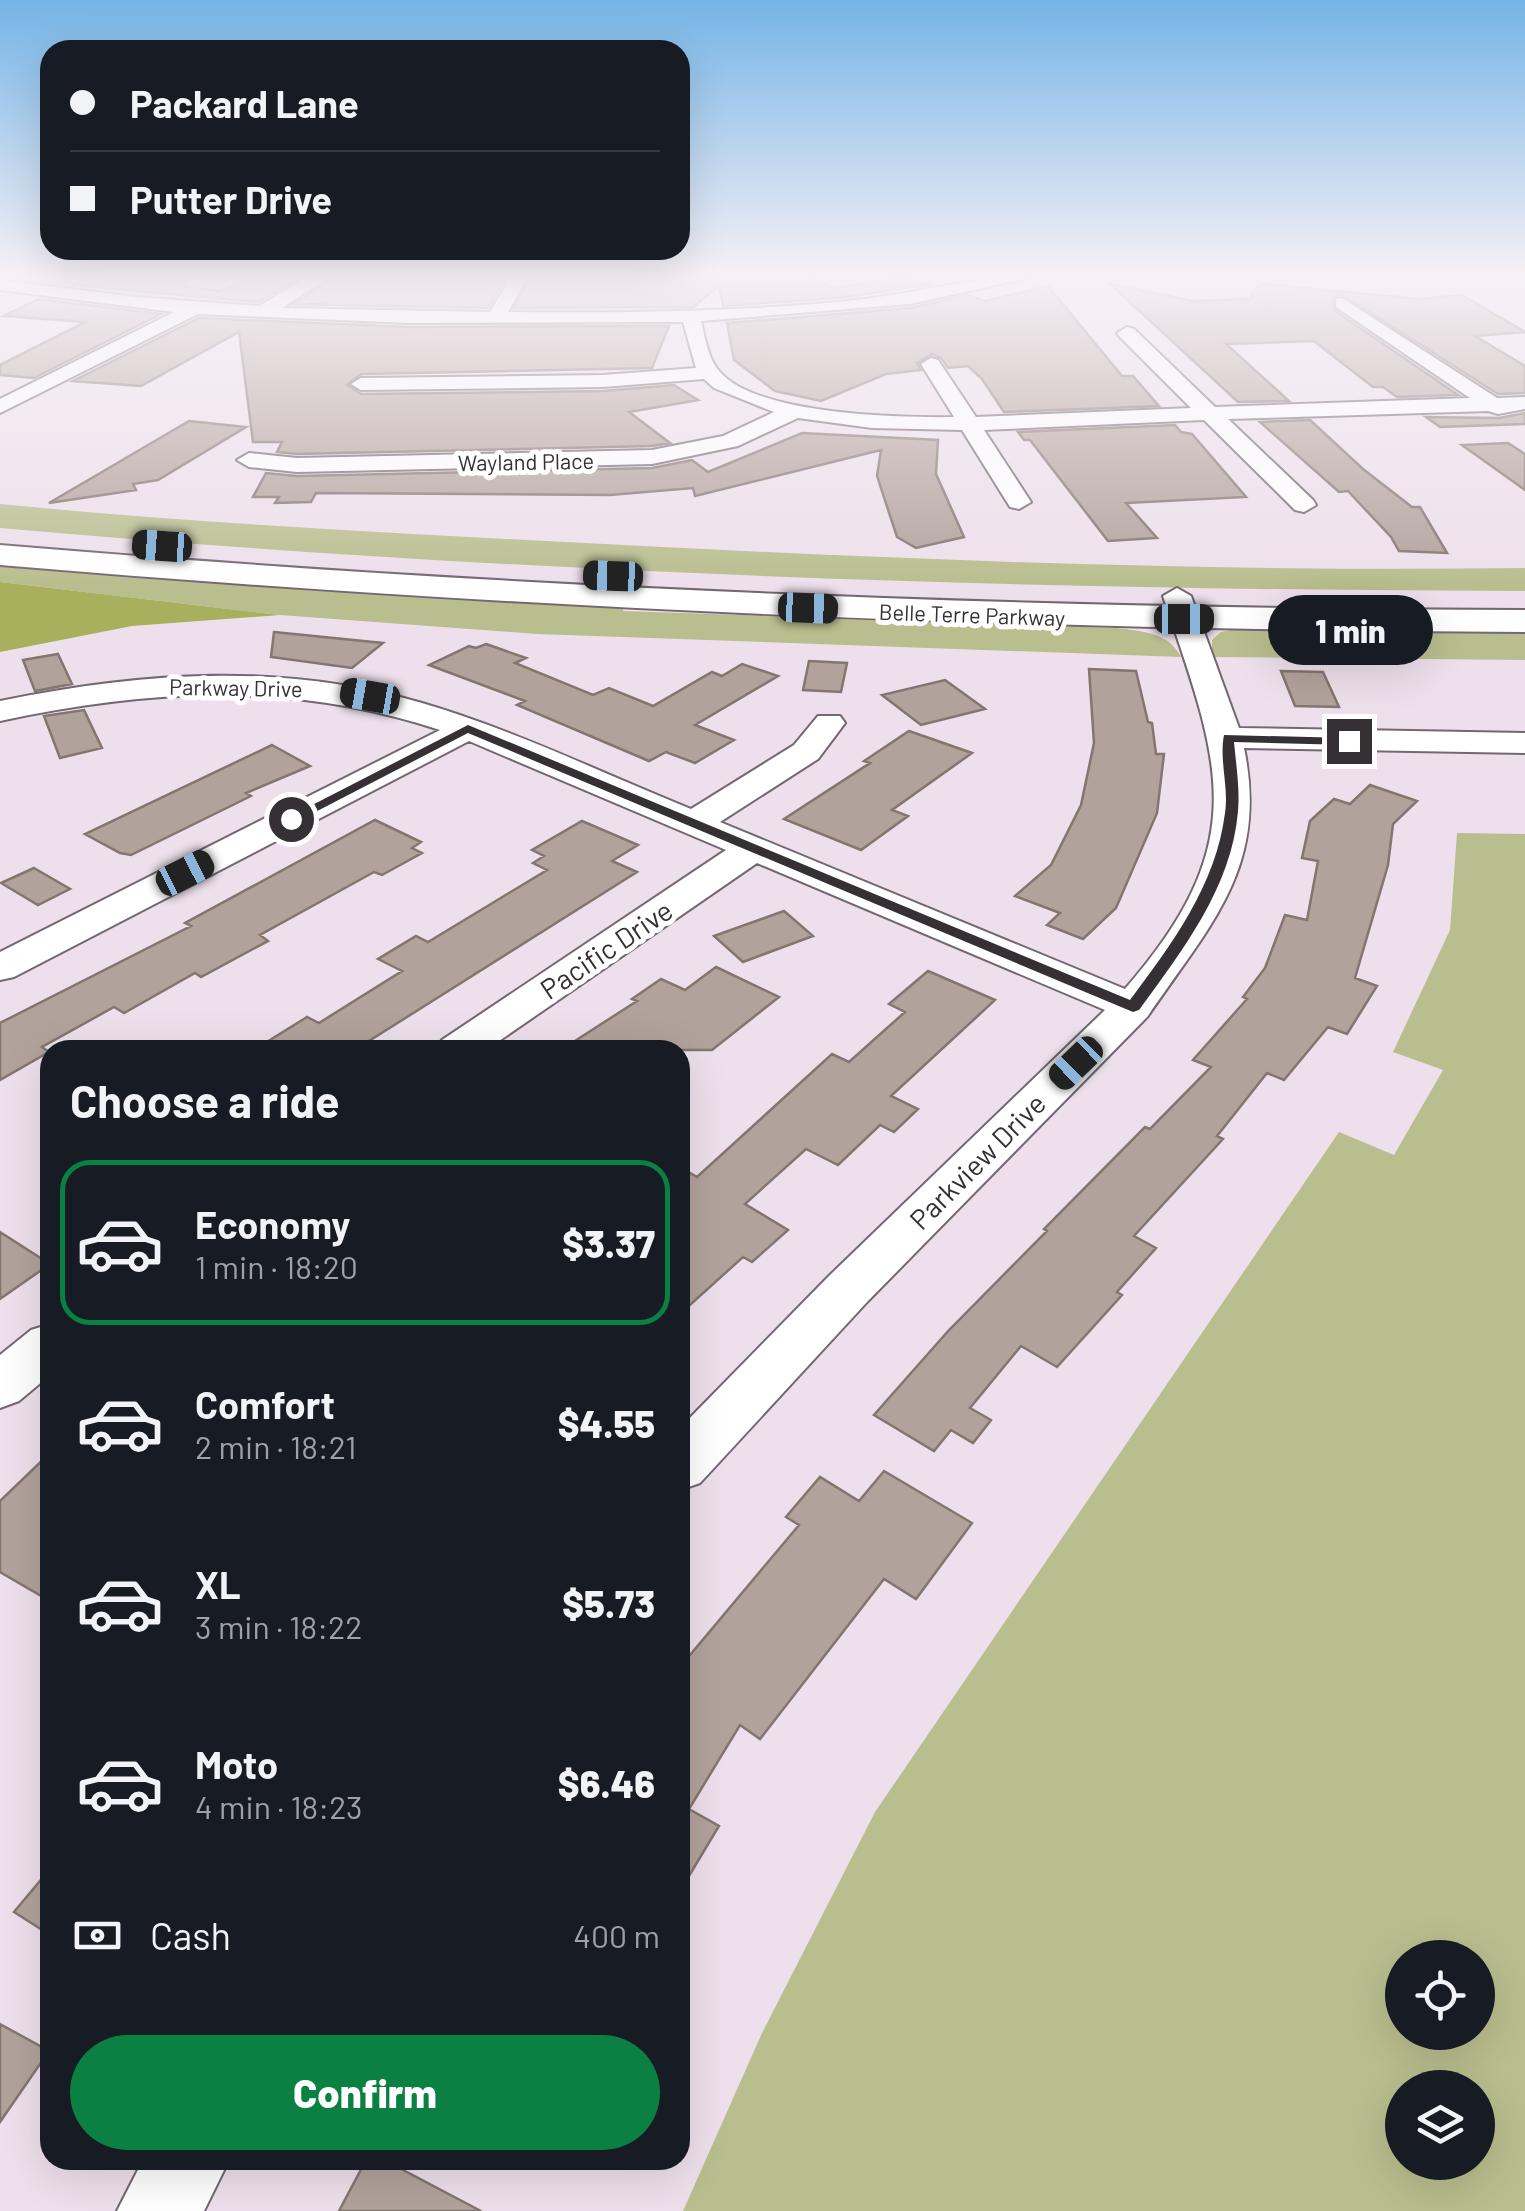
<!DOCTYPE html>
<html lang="en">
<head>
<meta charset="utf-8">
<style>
	:root { --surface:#171b24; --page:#20242c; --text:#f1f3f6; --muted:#9ea1a6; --line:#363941; --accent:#0b8043 }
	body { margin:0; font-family:Barlow,sans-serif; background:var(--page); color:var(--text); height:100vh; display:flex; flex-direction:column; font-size:38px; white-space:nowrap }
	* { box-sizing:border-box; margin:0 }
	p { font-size:32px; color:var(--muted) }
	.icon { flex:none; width:55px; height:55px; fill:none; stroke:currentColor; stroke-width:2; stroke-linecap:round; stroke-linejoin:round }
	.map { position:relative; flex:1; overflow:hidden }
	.details { position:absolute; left:40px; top:1040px; width:650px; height:1130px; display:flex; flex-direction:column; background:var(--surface); border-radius:30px; box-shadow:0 10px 40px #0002 }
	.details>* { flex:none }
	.top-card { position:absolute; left:40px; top:40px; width:650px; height:220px; border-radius:30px; box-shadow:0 10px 40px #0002; display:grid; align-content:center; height:220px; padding:0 30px; background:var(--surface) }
	.fabs { position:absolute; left:1385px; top:1940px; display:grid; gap:20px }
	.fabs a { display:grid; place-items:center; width:110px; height:110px; border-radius:50%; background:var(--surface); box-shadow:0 10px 40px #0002; font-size:50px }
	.end { position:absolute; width:45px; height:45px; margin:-22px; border:12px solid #353034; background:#fff; box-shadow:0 0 0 5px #fff }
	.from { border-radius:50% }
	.bubble { position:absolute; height:70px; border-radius:35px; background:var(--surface); box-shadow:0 10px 40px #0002; font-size:32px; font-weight:800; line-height:70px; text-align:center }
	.car { position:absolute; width:30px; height:60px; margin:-30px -15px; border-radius:12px; box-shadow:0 0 8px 2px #0007; background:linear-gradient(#222 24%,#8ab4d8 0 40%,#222 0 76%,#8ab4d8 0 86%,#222 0) }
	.top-card b { display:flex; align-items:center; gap:35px; height:95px; font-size:38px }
	.top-card b+b { border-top:2px solid var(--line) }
	.top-card i { width:25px; height:25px; background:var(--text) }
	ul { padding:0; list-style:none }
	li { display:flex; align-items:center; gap:30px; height:165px; margin:0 20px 15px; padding:0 10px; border:5px solid transparent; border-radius:30px }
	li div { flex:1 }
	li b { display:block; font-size:38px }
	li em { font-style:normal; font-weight:800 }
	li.active { border-color:var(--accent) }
	li>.icon { width:90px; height:90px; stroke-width:1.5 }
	h2 { padding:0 30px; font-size:45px; line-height:120px }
	.pay { display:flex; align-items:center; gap:25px; height:110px; padding:0 30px; font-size:38px }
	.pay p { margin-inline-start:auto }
	.action { display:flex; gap:20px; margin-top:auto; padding:20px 30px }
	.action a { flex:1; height:115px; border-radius:60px; background:var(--accent); color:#fff; font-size:40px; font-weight:800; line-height:115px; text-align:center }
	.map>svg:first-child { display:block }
	.green { fill:#b9be8e; fill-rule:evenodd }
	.forest { fill:#a8af5d }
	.building { fill:#b2a29c; stroke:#84756f; stroke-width:2.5 }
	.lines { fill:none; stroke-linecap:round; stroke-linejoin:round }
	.minor-casing { stroke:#736872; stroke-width:4 }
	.major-casing { stroke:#736872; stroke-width:4 }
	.minor { fill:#fff; fill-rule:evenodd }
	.major { fill:#fff; fill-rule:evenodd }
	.route { fill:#353034 }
	.labels { text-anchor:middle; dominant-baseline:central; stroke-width:10; stroke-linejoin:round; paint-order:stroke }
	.far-street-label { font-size:22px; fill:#353034; stroke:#fff }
	.street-label { font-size:28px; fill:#353034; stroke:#fff }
</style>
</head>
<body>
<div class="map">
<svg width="1525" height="2211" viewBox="0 0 1525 2211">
	<rect width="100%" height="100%" fill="#ede0ec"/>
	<!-- green -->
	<path class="green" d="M0 504C214 525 429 535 643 546 937 561 1230 572 1525 568V591C1016 590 508 573 0 528Z
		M0 560 624 606 623 611 1116 628C1140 631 1169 632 1181 657L537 634 280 615 0 582Z
		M1525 626V660L1212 657V640L1221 632 1244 627Z
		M1457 833 1525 834V2211H683L762 2033 875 1812 1339 1132 1394 1155 1443 1070 1393 1052 1450 930ZM1402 1958H1478V2032H1402ZM1402 2088H1478V2162H1402Z"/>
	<!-- forest -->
	<path class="forest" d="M0 582 280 615 132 626 0 652Z"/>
	<!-- building -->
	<path class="building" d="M92 276H183L184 286 219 291 258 276 300 277 258 302 71 285Z
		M365 276H506L488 308 294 304 331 280 365 282Z
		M532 276H806L833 288 905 276 931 284 847 297 723 306 719 286 693 307 514 308Z
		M1110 284 1193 301 1250 299 1256 287 1264 284 1419 299 1462 295 1525 332 1475 336 1525 366V393L1498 394 1341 294 1333 297 1334 310 1458 395 1397 397 1383 387H1373L1314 341 1226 344 1289 401 1238 402Z
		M1048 286 1122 376H1133L1159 406 1004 412 982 379 968 366 948 368 941 358 932 354 917 363 921 370 886 374 821 401 775 391 734 360 727 323 910 308 967 295 985 301Z
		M39 299 161 314 34 378 0 375V365L85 322 3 316Z
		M199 318 409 327 669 326 652 368 361 374 347 385 361 394 603 391 674 385 698 400 629 412 670 443 652 446 297 454 277 452 282 442H253L239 332 141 386 73 381Z
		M1525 413V424L1440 427 1426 417 1499 418Z
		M1310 420 1363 469 1412 507H1420L1447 553 1399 551 1391 537 1348 491 1339 492 1260 422Z
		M189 421 246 427 158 480 133 484 136 490 49 503Z
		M1175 425 1181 432 1192 434 1246 497 1126 503 1157 538 1108 541 1030 440H1024L1018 432Z
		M802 433 938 440 936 474 964 537 916 548 897 537 877 476 881 450 695 496 693 488 610 495 316 493 311 502 275 503 279 497H253L266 473 297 476 652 468 692 460 708 472Z
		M1508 443 1525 454V490L1462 445Z
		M274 632 383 643 352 668 271 657Z
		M486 644 526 658 515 663 593 695 609 688 653 706 712 672 722 676 742 664 778 676 695 725 734 740 695 763 666 752 649 761 517 705 525 701 429 665 469 646 476 648Z
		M58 654 72 684 35 691 23 660Z
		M809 661 847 663 841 692 803 690Z
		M1089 669 1136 671 1148 722 1152 723 1156 754H1164L1157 813 1116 908 1083 939 1047 925 1060 913 1015 896 1051 865 1081 805 1094 743Z
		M1281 671 1323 672 1339 707 1295 706Z
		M945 680 985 709 921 725 882 695Z
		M84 710 102 748 60 758 44 716Z
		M909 731 972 753 892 810 908 816 861 850 784 819 870 763 864 761Z
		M272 745 310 766 246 793 251 796 131 855 120 853 85 834Z
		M1370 785 1417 801 1393 824 1388 865 1355 978 1377 986 1347 1034 1328 1027 1284 1080 1267 1073 1217 1136 1223 1139 1134 1236 1156 1248 1117 1292 1122 1295 1057 1367 1021 1346 970 1408 991 1420 973 1443 951 1430 934 1451 874 1415 949 1330 1047 1231 1044 1229 1145 1127 1150 1129 1211 1067 1193 1060 1247 999 1243 997 1265 968 1285 915 1307 920 1318 861 1302 858 1310 821 1334 799 1350 804Z
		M375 820 421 842 412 848 422 853 382 875 374 872 260 935 268 941 201 977 195 973 124 1013 114 1007 42 1047 49 1052 0 1080V1023L191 926 185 923Z
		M582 821 638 845 612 861 637 872 361 1046 368 1050H254L307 1017 319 1023 402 971 378 959 416 936 428 942 547 870 533 863 544 856 532 850Z
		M34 868 70 889 38 905 1 883Z
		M784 911 813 936 743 962 714 936Z
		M716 967 779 997 712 1050H561L637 1001 632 999 661 979 685 990Z
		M928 971 995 1000 891 1096 918 1109 894 1132 880 1125 838 1165 806 1149 745 1204 788 1230 752 1262 743 1257 680 1314V1167L697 1177 832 1054 849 1062 905 1012 889 1004Z
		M0 1232 50 1264 0 1299Z
		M50 1453V1601L0 1572V1501Z
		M884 1471 972 1523 916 1599 884 1579 760 1739 740 1725 689 1809 719 1826 680 1891V1667L799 1525 786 1517 820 1477 859 1501Z
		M50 1869V1935L14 1912Z
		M0 2024 49 2051 0 2122Z
		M366 2160H384L481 2211H339Z"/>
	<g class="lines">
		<defs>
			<path id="minor" d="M309 276H330L282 308 490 312 511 276H528L508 312C621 313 734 312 847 301 910 295 974 276 1037 276L910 304 701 321C705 338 708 359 720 372 758 415 899 418 954 417L921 364 931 358 938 360 976 417 1191 408 1120 337 1117 333 1127 327 1134 329 1215 407 1470 398 1336 307V299L1342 298 1497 398 1525 397V409L1498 414 1488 411 1228 419 1313 500 1316 505 1304 512 1295 510 1204 420 984 430 1031 502 1019 509 1010 507 962 430 872 428 798 418 738 446 652 464 297 472 249 467 237 460 249 453 297 458 652 450 723 436 774 412 714 388 704 379 603 387 361 390 351 384 361 378 603 375 696 368 683 322 409 323 198 314 0 413V399L174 312 0 290V280L136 297 259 306Z
				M1177 588 1191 596 1239 728 1525 733V753L1244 748C1269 868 1209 926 1148 1016L867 1302 700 1483 680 1490V1428L830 1275 1105 1010 757 863 486 1050H435L442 1040 726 850 469 741 14 977 0 980V952L440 730C294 681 149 689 0 721V701C141 672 282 662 422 703 514 730 602 773 691 809L794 745 818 716H840L845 723 818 759 720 822 1125 989C1254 841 1220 764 1163 596Z
				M50 1324V1375L19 1401 0 1408V1355L31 1330Z
				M143 2160H229L204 2211H117Z"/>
			<path id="major" d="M0 545C508 588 1015 609 1525 610V632C1015 630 508 608 0 565Z"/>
		</defs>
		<!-- minor casing -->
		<use href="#minor" class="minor-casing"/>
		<!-- major casing -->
		<use href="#major" class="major-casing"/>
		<!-- minor -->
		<use href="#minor" class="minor"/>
		<!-- major -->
		<use href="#major" class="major"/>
	</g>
	<!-- sky -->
	<linearGradient id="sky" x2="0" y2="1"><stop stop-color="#74b4e7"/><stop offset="0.47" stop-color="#f7f1f6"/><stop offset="1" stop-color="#f7f1f6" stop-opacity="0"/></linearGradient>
	<rect width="1525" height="586" fill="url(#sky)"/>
	<!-- route -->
	<path class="route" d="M468 725 1130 1000C1172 944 1216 885 1225 813 1229 788 1219 760 1224 735L1349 738 1355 741 1349 745 1234 742C1236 764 1240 789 1238 811 1232 887 1182 951 1139 1010L1133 1012 468 733 296 822 285 819Z"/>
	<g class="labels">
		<!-- far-street labels -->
		<g class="far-street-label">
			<text transform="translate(526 461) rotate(-1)">Wayland Place</text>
			<text transform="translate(972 614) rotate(2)">Belle Terre Parkway</text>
			<text transform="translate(236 687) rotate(1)">Parkway Drive</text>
		</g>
		<!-- street labels -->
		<g class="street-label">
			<text transform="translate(606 949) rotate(-34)">Pacific Drive</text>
			<text transform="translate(977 1161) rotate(-45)">Parkview Drive</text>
		</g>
	</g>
</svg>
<div class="fabs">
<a><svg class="icon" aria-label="locate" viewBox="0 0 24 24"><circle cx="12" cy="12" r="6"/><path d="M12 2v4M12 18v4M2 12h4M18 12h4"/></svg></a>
<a><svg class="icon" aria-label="layers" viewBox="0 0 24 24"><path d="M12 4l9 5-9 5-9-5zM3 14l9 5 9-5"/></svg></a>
</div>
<i class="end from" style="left:291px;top:819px"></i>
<i class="end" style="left:1349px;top:741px"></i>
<div class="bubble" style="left:1268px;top:595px;width:165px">1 min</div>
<i class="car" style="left:162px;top:546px;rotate:274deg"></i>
<i class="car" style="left:613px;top:576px;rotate:272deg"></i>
<i class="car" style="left:808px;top:608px;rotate:92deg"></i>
<i class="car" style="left:1184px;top:619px;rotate:90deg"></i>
<i class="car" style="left:370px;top:696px;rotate:280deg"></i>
<i class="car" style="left:185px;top:873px;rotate:63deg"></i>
<i class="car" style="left:1076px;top:1063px;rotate:226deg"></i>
<div class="top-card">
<b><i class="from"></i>Packard Lane</b>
<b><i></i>Putter Drive</b>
</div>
<section class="details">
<h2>Choose a ride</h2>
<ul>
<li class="active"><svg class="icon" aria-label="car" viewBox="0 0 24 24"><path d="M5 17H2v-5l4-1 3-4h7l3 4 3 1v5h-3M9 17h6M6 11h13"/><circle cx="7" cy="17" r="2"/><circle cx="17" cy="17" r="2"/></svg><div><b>Economy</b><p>1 min · 18:20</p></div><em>$3.37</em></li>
<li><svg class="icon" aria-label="car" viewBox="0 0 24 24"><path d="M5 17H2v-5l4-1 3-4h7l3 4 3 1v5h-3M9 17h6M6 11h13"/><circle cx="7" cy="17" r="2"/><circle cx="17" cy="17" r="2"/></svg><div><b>Comfort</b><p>2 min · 18:21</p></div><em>$4.55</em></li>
<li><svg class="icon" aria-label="car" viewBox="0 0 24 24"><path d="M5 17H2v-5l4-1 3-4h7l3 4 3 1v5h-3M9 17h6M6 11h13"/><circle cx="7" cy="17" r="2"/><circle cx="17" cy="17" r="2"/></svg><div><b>XL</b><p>3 min · 18:22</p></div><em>$5.73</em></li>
<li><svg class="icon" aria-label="car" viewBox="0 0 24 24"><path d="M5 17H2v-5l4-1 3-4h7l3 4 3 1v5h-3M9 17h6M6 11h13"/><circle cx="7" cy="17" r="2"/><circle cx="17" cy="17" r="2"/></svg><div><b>Moto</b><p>4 min · 18:23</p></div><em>$6.46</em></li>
</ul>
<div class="pay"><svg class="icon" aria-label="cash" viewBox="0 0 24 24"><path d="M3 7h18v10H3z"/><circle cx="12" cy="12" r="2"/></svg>Cash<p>400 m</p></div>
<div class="action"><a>Confirm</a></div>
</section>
</div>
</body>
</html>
